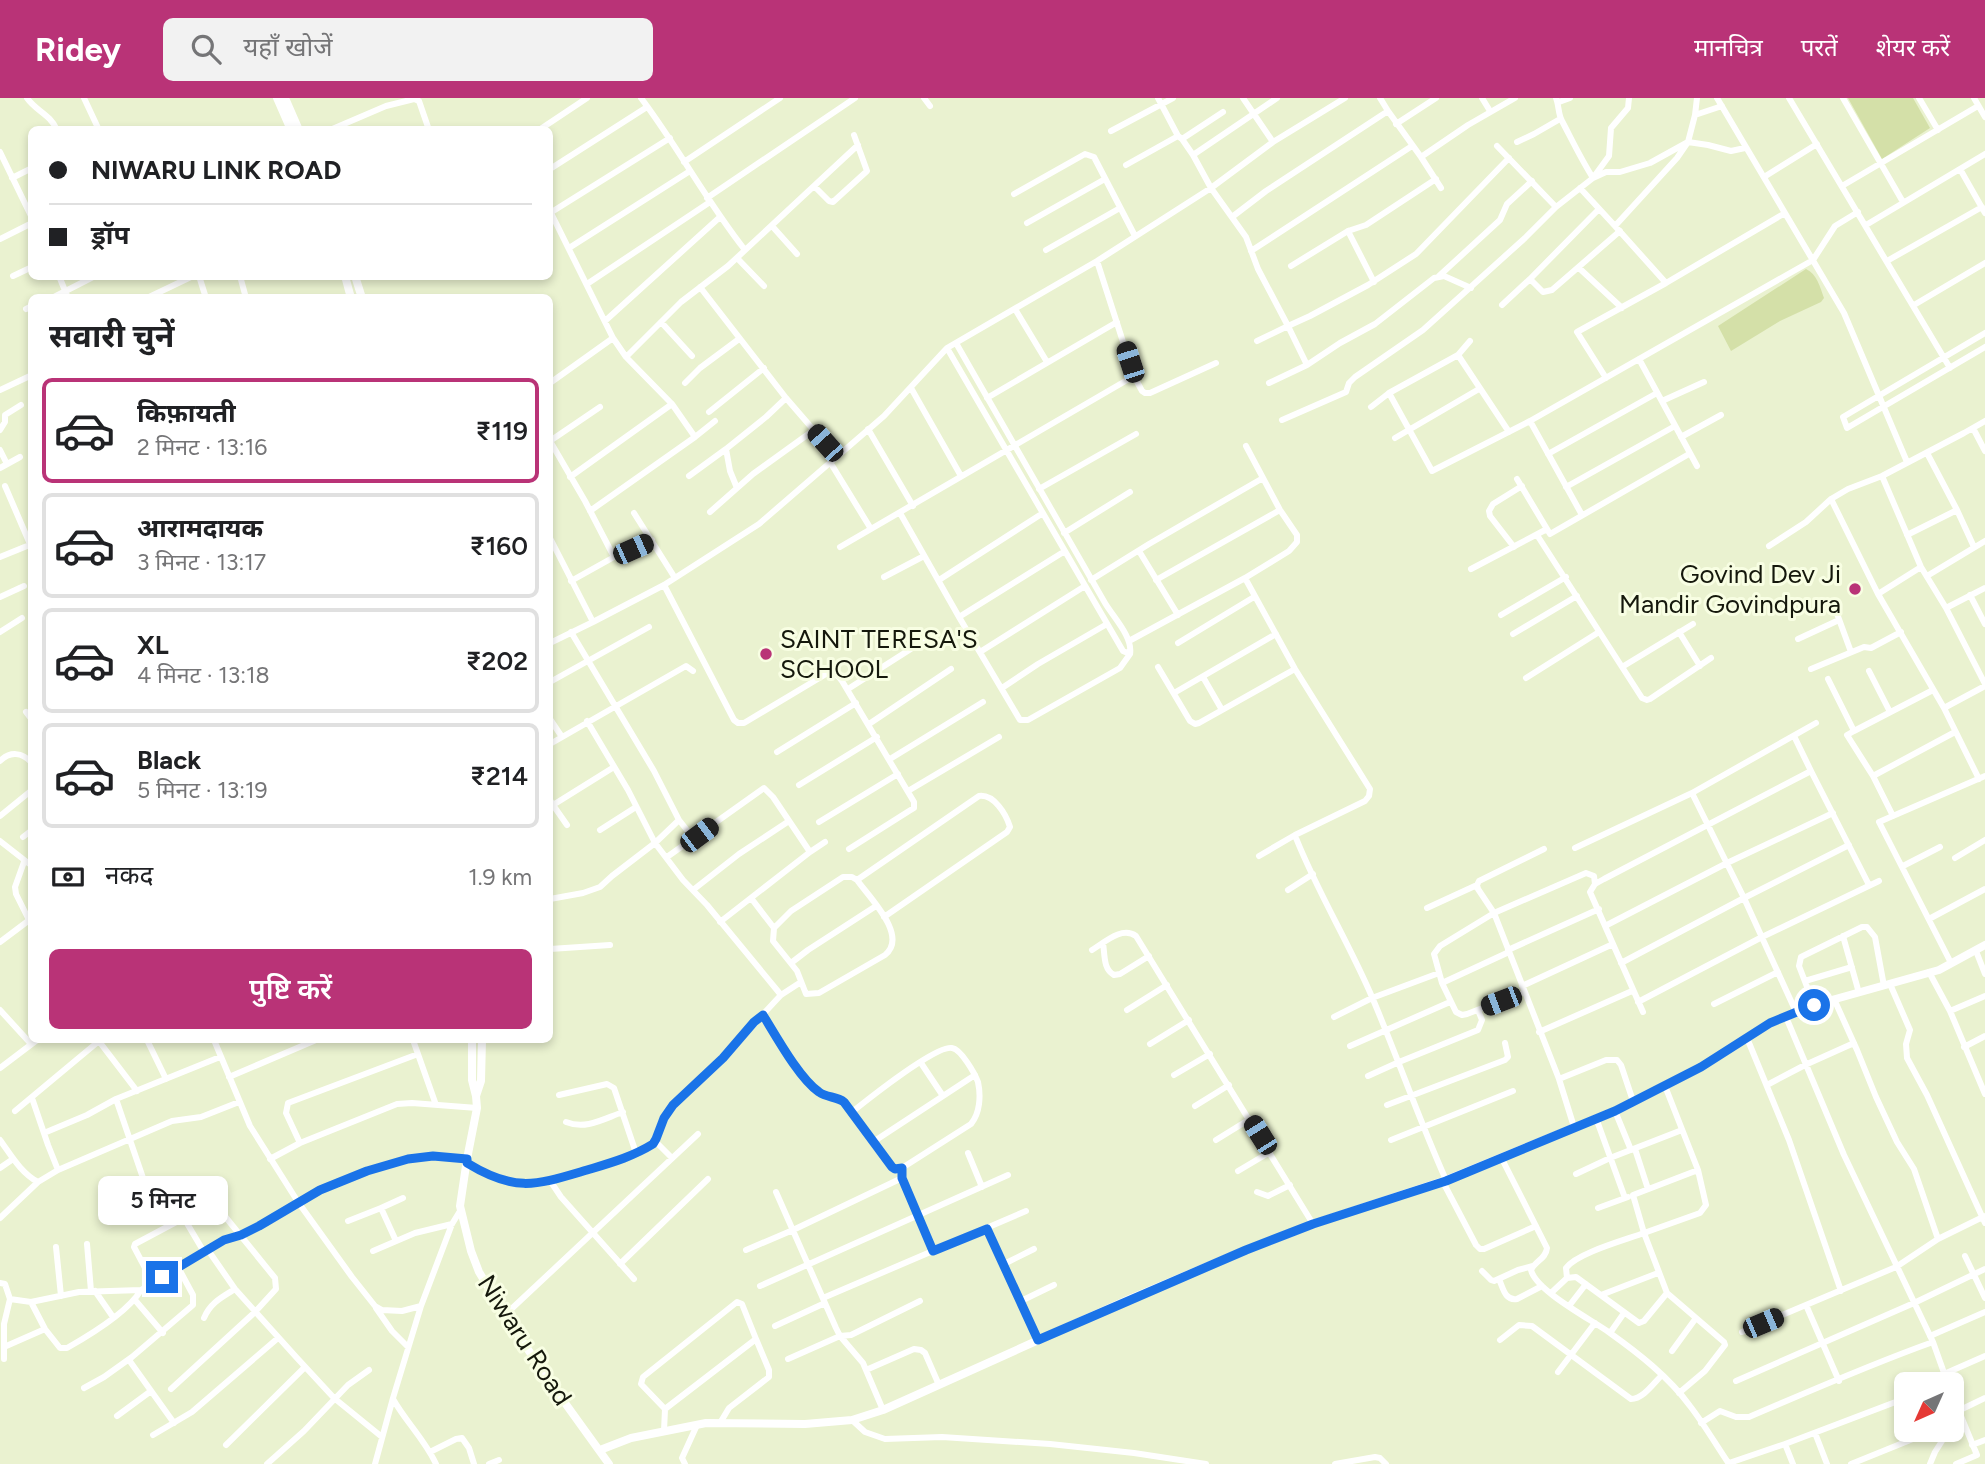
<!DOCTYPE html>
<html lang="hi">
<head>
<meta charset="utf-8">
<style>
	:root { --surface:#fff; --page:#f2f2f2; --text:#202124; --muted:#757577; --line:#e0e0e0; --accent:#b93377 }
	body { margin:0; font-family:Figtree,"Noto Sans Devanagari",sans-serif; background:var(--page); color:var(--text); height:100vh; display:flex; flex-direction:column; font-size:26px; white-space:nowrap }
	* { box-sizing:border-box; margin:0 }
	p { font-size:23px; color:var(--muted) }
	.icon { flex:none; width:38px; height:38px; fill:none; stroke:currentColor; stroke-width:2; stroke-linecap:round; stroke-linejoin:round }
	.map { position:relative; flex:1; overflow:hidden }
	.side { position:absolute; left:28px; top:196px; width:525px; height:749px; display:flex; flex-direction:column; background:var(--surface); border-radius:10px; box-shadow:0 4px 10px #0003 }
	.side>* { flex:none }
	.top-card { position:absolute; left:28px; top:28px; width:525px; height:154px; border-radius:10px; box-shadow:0 4px 10px #0003; display:grid; align-content:center; height:154px; padding:0 21px; background:var(--surface) }
	.needle { width:46px; rotate:225deg }
	.fabs { position:absolute; left:1894px; top:1274px; display:grid; gap:14px }
	.fabs a { display:grid; place-items:center; width:70px; height:70px; border-radius:10px; background:var(--surface); box-shadow:0 4px 10px #0003; font-size:35px }
	.end { position:absolute; width:32px; height:32px; margin:-16px; border:9px solid #1a73e8; background:#fff; box-shadow:0 0 0 4px #fff }
	.from { border-radius:50% }
	.bubble { position:absolute; height:49px; border-radius:10px; background:var(--surface); box-shadow:0 4px 10px #0003; font-size:23px; font-weight:600; line-height:49px; text-align:center }
	.car { position:absolute; width:21px; height:42px; margin:-21px -10px; border-radius:9px; box-shadow:0 0 5px 2px #0007; background:linear-gradient(#222 24%,#8ab4d8 0 40%,#222 0 76%,#8ab4d8 0 86%,#222 0) }
	.top-card b { display:flex; align-items:center; gap:24px; height:66px; font-size:26px }
	.top-card b+b { border-top:2px solid var(--line) }
	.top-card i { width:18px; height:18px; background:var(--text) }
	ul { padding:0; list-style:none }
	li { display:flex; align-items:center; gap:21px; height:105px; margin:0 14px 10px; padding:0 7px; border:4px solid var(--line); border-radius:10px }
	li div { flex:1 }
	li b { display:block; font-size:26px }
	li em { font-style:normal; font-weight:600 }
	li.active { border-color:var(--accent) }
	li>.icon { width:63px; height:63px; stroke-width:1.5 }
	h2 { padding:0 21px; font-size:32px; line-height:84px }
	.pay { display:flex; align-items:center; gap:18px; height:77px; padding:0 21px; font-size:26px }
	.pay p { margin-inline-start:auto }
	.primary-button { display:flex; gap:14px; margin-top:auto; padding:14px 21px }
	.primary-button a { flex:1; height:80px; border-radius:10px; background:var(--accent); color:#fff; font-size:28px; font-weight:600; line-height:80px; text-align:center }
	header { display:flex; align-items:center; gap:42px; box-sizing:border-box; height:98px; padding:0 35px; background:var(--accent); color:#fff }
	header strong { font-size:33px }
	nav { display:flex; gap:38px; margin-inline-start:auto; font-size:24px }
	.search { width:490px; height:63px; background:var(--page); display:flex; align-items:center; gap:18px; box-sizing:border-box; padding:0 24px; border-radius:10px; color:var(--muted); font-size:26px }
	.map>svg:first-child { display:block }
	.green { fill:#d4e0a8 }
	.lines { fill:none; stroke-linecap:round; stroke-linejoin:round }
	.minor { stroke:#fff; stroke-width:6 }
	.tertiary { stroke:#fff; stroke-width:8 }
	.route { stroke:#1a73e8; stroke-width:9 }
	.poi-dot { fill:#b93377; stroke:#f8fee3; stroke-width:2.5 }
	.labels { text-anchor:middle; dominant-baseline:central; stroke-width:6; stroke-linejoin:round; paint-order:stroke }
	.poi-label { font-size:26px; fill:#15180c; stroke:#f8fee3; text-anchor:end }
	.street-label { font-size:26px; fill:#15180c; stroke:#f8fee3 }
</style>
</head>
<body>
<header>
<strong>Ridey</strong>
<div class="search"><svg class="icon" aria-label="search" viewBox="0 0 24 24"><circle cx="10" cy="10" r="6"/><path d="M15 15l6 6"/></svg>यहाँ खोजें</div>
<nav><a>मानचित्र</a><a>परतें</a><a>शेयर करें</a></nav>
</header>
<div class="map">
<svg width="1985" height="1366" viewBox="0 0 1985 1366">
	<rect width="100%" height="100%" fill="#eaf2d0"/>
	<!-- green -->
	<path class="green" d="M1848 0H1913L1930 30 1882 61Z
		M1806 171C1817 176 1820 189 1824 200L1821 204 1780 223 1731 253 1718 228Z"/>
	<g class="lines">
		<!-- minor -->
		<path class="minor" d="M27 0C36 13 50 16 57 32
			M84 0 99 32
			M641 0C678 49 707 104 745 152
			M924 0 930 8
			M1158 0 1178 38 1182 41 1193 57 1211 90 1246 139 1258 171 1288 228 1257 243
			M1243 0 1273 44
			M1482 0 1490 13
			M1556 0C1559 7 1558 16 1562 23 1572 42 1581 61 1593 80L1609 58 1611 30 1628 10 1629 0
			M1717 0 1844 215 1907 364
			M1789 0 1950 270
			M1843 0 1903 104
			M1919 0 1938 32
			M1974 0 1985 19
			M1559 4 1570 0
			M1388 13 1421 59 1441 90
			M1695 17 1722 8
			M1396 26 1436 0
			M330 32 386 8 414 1 419 3 429 32
			M539 32 587 0
			M1111 33 1173 0
			M1182 41 1223 14
			M1517 44 1534 36 1560 21
			M1497 48 1556 109 1593 80 1606 74H1620L1650 65 1688 44 1695 17 1697 0
			M0 54 32 120
			M1193 57 1277 0
			M1421 59 1468 27 1515 0
			M684 64 780 0
			M1126 67 1178 38
			M550 71 647 9
			M1960 71 1985 115
			M1764 79 1817 46
			M12 80 32 70
			M814 88 829 103 833 104 867 73 854 37
			M1842 88 1978 8
			M1580 90 1615 128
			M1014 96 1085 56 1094 59 1135 138
			M707 100 855 0
			M550 113 613 240 550 285
			M550 115 670 40
			M1232 119 1266 93 1388 13 1380 0
			M1027 125 1105 81
			M1866 127 1985 56
			M772 128 797 156
			M1348 133 1374 184
			M0 141 32 125
			M569 150 690 73
			M1046 152 1120 110
			M1251 153 1412 48
			M737 160 764 188
			M1097 163 1134 278 1142 293 1145 295H1150L1216 265
			M1887 163 1982 109
			M1291 168 1348 133 1366 127 1436 81
			M1579 170 1622 210
			M13 178 32 169
			M59 178 68 200
			M199 178 206 200
			M240 178 246 200
			M1439 178 1500 122 1507 106 1532 83
			M1530 181 1599 111
			M1666 185 1615 128 1677 60 1688 44 1708 47 1731 53 1745 50
			M587 186 710 104
			M700 189 786 300 837 359
			M1471 190 1444 178 1434 180 1375 226 1340 245 1307 267 1288 228 1310 218 1368 187 1416 156 1509 60
			M52 200 95 178
			M147 200 193 178
			M1502 207 1530 181 1543 194 1552 192 1620 133
			M1914 207 1985 165
			M26 211 32 208
			M1015 211 1047 264
			M605 223 720 119
			M661 224 692 258
			M1985 235 1843 319 1847 330 1985 249
			M613 240 626 259
			M947 250 1123 553 1130 556C1133 539 1114 520 1105 505L956 245
			M1458 257 1509 334
			M1639 261 1697 368
			M1606 280 1577 234 1666 185 1785 115
			M685 285 700 270 739 241
			M1269 285 1307 267
			M911 290 961 378
			M0 292 32 277
			M1389 295 1432 373 1530 323 1813 162 1835 128 1858 114
			M987 300 1117 224
			M1662 303 1704 284
			M1371 309 1389 295 1458 257 1470 243
			M709 314 764 270
			M1282 322 1346 294 1349 285 1355 279 1423 232 1525 140 1556 109
			M1530 323 1582 417
			M1973 330 1985 353
			M868 331 913 408
			M0 332 5 324V317L21 307
			M695 339 715 323
			M1681 339 1721 317
			M1395 340 1479 291
			M550 343 585 403 614 459 571 483
			M550 343 600 309
			M0 352 7 366
			M1927 355 1957 412 1974 449
			M1548 356 1657 295
			M830 364 871 431
			M0 370 20 359
			M689 378 726 351
			M1882 378 1921 469 1946 510 1985 586
			M570 379 672 306
			M1517 381 1550 436 1689 356
			M5 388 30 446
			M1566 389 1675 328
			M737 390 730 373 726 351 766 319 786 300
			M1039 391 1136 336
			M1831 401 1878 496 1944 610 1979 681
			M590 413 695 339 672 306 626 259 681 204 728 168 858 47
			M710 414 753 376 814 332
			M634 415 675 480
			M900 415 959 519 1020 622H1028L1120 570 1130 556
			M1064 435 1130 394
			M1537 437 1642 600 1647 602 1650 601 1711 560
			M1907 437 1957 412
			M550 440 593 524
			M1769 448 1806 424 1831 401 1848 391 1882 378 1964 335 1985 323
			M840 449 1134 278
			M1514 449 1490 418 1489 413 1493 406 1522 388
			M1139 453 1178 517
			M0 459 32 446
			M614 459 652 442
			M1471 471 1547 431
			M1927 478 1985 443
			M884 479 924 458
			M1245 480 1289 453 1297 444V437L1280 412 1246 348
			M939 482 1043 415
			M1091 482 1149 446 1263 380
			M1156 482 1280 412
			M664 487 734 622 738 625H744L826 576C834 575 838 577 842 583L914 704V710L909 713 849 751
			M1878 496 1921 469
			M1970 497 1985 526
			M0 499 24 488
			M1946 510 1985 490
			M1836 513 1851 554
			M1501 517 1566 479
			M959 519 1065 453
			M0 534 22 520
			M571 534 654 673 679 722 655 745 628 692 587 623
			M1679 534 1700 568
			M1513 536 1577 498
			M1798 541 1839 522
			M1129 543 1245 480 1295 571 1370 691 1369 698 1365 703 1295 737 1296 740C1318 795 1349 845 1372 899 1398 960 1419 1022 1446 1082
			M550 545 593 524 664 487 759 426 884 318 947 250 1097 163 1211 90 1273 44 1345 0
			M1178 545 1254 499
			M980 554 1085 488
			M1158 569 1190 623 1195 626 1199 625 1295 571
			M1622 569 1693 526
			M1811 571 1864 549 1871 550 1901 534
			M1869 573 1890 614
			M1203 579 1222 612
			M1526 580 1599 534
			M1828 581 1854 633 1933 592
			M550 584 649 529
			M1002 590 1038 566 1107 526
			M848 591 928 540
			M1174 595 1276 536
			M1944 610 1985 588
			M26 614 32 622
			M550 621 562 639
			M869 626 951 571
			M1854 633 1847 637 1873 678 1893 718
			M1794 638 1811 673
			M550 646 686 568 693 573
			M777 654 856 605
			M890 661 983 604
			M0 663C10 653 22 654 32 665
			M1873 678 1955 634
			M799 687 877 639
			M908 693 999 639
			M1692 695 1744 800 1796 914
			M550 702 553 707 614 669
			M553 707 567 727
			M0 718 32 692
			M679 722 694 741
			M819 724 898 676
			M600 732 636 709
			M23 739 32 732
			M0 743 32 768
			M1575 750 1692 695 1816 625
			M810 754 825 744
			M1259 758 1295 737
			M667 759 764 690 773 699 810 754 720 824
			M1955 760 1985 742
			M24 764 15 789 16 796 32 828
			M1903 768 1940 749
			M843 779H852L857 782C869 799 909 838 885 857L819 895 806 896 797 873 773 843 774 830 791 813Z
			M857 782 979 698C994 696 1006 716 1010 729L1007 734 884 819
			M693 792 739 756 789 723
			M1288 792 1313 776
			M751 800 774 830
			M1427 810 1477 787
			M1929 821 1985 791
			M1605 828 1727 765 1833 715
			M1843 838 1859 895
			M0 844 28 823
			M1103 845C1105 857 1103 871 1114 877L1120 876 1149 858
			M550 851 610 847
			M1092 852C1105 844 1122 828 1136 838L1313 1126
			M1508 852 1599 811
			M1976 853 1985 876
			M791 865 808 852 876 808
			M1621 865 1744 800 1849 747
			M1951 865 1879 724 1985 678
			M1929 874 1950 913 1985 996
			M1805 883 1852 869
			M1442 885 1509 854
			M1890 886 1910 932 1906 946 1907 960 1927 997 1985 1125
			M1522 888 1613 846
			M1524 894 1467 916 1462 917 1456 914 1442 885 1434 856 1440 848 1494 815 1478 791 1477 787 1479 783 1544 751
			M781 897 801 884
			M1834 901 1857 952 1876 999 1897 1044 1914 1071 1938 1141
			M1638 904 1762 839 1879 783
			M1714 906 1778 874
			M1814 907 1799 868 1801 859 1862 829H1867L1875 839 1884 888
			M0 912 31 946
			M1127 912 1167 887
			M1950 913 1985 898
			M1643 914 1590 794 1595 786 1604 781 1811 673 1869 787
			M763 917C776 938 799 980 819 994 827 1000 836 998 844 1004L877 1051 895 1071 902 1070 971 1026C980 1015 981 998 978 984 975 976 961 951 952 950 936 947 867 1002 852 1014
			M1334 919 1372 900 1439 875
			M1786 919 1844 1057 1933 1244 1948 1286
			M1539 934 1632 893
			M1747 940 1789 1042 1841 1193
			M98 942 137 993
			M147 942 166 981
			M214 942 250 1028 298 1104 352 1179 375 1208 382 1212 402 1213 421 1208 452 1126 460 1113
			M413 942 436 1007
			M1150 946 1189 922
			M1350 948 1450 904
			M1964 949 1985 938
			M921 965 943 998
			M0 970 37 942
			M1174 977 1210 956
			M1368 978 1399 964 1478 932 1482 922 1478 912
			M229 979 316 942
			M1559 981 1606 962H1617L1621 967 1633 1003
			M1767 987 1805 967 1854 945
			M1665 988 1698 1072 1706 1107 1700 1115 1644 1135 1667 1195 1724 1244 1725 1247 1705 1273 1679 1295
			M559 997 607 986 614 990 636 1055
			M32 1000 48 1047 58 1072
			M116 1001 143 1080 140 1085 120 1096 118 1105 123 1115
			M1387 1007 1505 962 1508 959 1505 945
			M1195 1008 1229 987
			M15 1013 99 943
			M1615 1013 1631 1052
			M1596 1020 1625 1100
			M566 1024C586 1032 603 1021 623 1014
			M1574 1029 1559 981 1494 815 1586 775 1594 778 1595 786
			M44 1035 87 1017 116 1001 220 959
			M0 1042C11 1057 21 1075 38 1084L58 1072 172 1023 201 1019 239 1004
			M1216 1042 1250 1021
			M1391 1042 1513 993
			M655 1043 672 1060
			M873 1044 975 977
			M300 1045 286 1015 288 1005 418 956
			M1635 1051 1648 1091
			M968 1055 982 1089
			M1501 1059 1547 1150C1546 1161 1535 1163 1531 1172 1536 1193 1592 1222 1610 1235 1638 1255 1669 1279 1690 1308 1704 1326 1716 1347 1729 1366
			M270 1061 300 1045 397 1006 412 1005 477 1010
			M467 1065C484 1076 501 1084 522 1086 545 1087 637 1061 653 1045 658 1041 657 1036 659 1030 661 1023 667 1014 672 1008 687 990 707 977 723 960 743 939 761 918 781 897L707 807 683 782 655 745 612 778 600 789 583 795 550 801
			M0 1070 13 1061
			M902 1070V1080L933 1153
			M1238 1073 1270 1054
			M1576 1076 1610 1060 1682 1032
			M551 1084 561 1099 634 1181
			M1443 1084 1476 1147 1480 1151H1484L1536 1128
			M776 1094 836 1230 840 1238 863 1265 883 1312
			M1257 1094 1268 1098 1290 1087
			M381 1110 403 1100
			M1598 1110 1628 1099
			M0 1120 38 1084
			M348 1123 381 1110 396 1143
			M987 1131 1038 1242
			M87 1146 91 1193
			M56 1149 61 1198
			M208 1152 235 1191 297 1260 334 1300 382 1339
			M746 1152 793 1132 902 1080
			M373 1153 415 1135 452 1126
			M1965 1158 1985 1200
			M620 1166 708 1081
			M1004 1166 1034 1151
			M1482 1173 1491 1182 1494 1183 1518 1172 1533 1168
			M1567 1180 1566 1170C1577 1155 1625 1142 1644 1135L1633 1097 1698 1072
			M1499 1181C1503 1190 1505 1203 1517 1201L1542 1188
			M0 1185 5 1186 10 1201 31 1204 45 1231 60 1250H67C90 1237 128 1214 141 1192L224 1142 241 1137 259 1128 320 1092 386 1067 408 1061 433 1058 467 1061
			M153 1185 134 1149 135 1146 180 1122H185L204 1154
			M760 1188 1008 1077
			M95 1193 113 1219
			M1551 1195 1567 1180 1576 1179 1639 1225 1644 1223 1667 1195
			M1601 1197 1658 1175
			M823 1200 1026 1113
			M135 1202 163 1235
			M1021 1203 1054 1187
			M31 1204 79 1194 141 1192
			M1806 1207 1839 1283
			M1569 1208 1586 1186
			M376 1210 392 1233 408 1249
			M505 1217 698 1036
			M204 1220C210 1205 222 1199 235 1191
			M775 1228 825 1205
			M1742 1234 1896 1169 1938 1141 1985 1118
			M1610 1235 1624 1215
			M1930 1238 1985 1214
			M1500 1242 1519 1227 1532 1228 1631 1301C1643 1301 1653 1286 1662 1277
			M4 1249 45 1231
			M1672 1253 1696 1220
			M4 1261V1226L10 1201
			M788 1261 840 1238 851 1237 920 1203
			M129 1262 174 1325
			M866 1272 914 1251 921 1252 925 1255 939 1287
			M1558 1274 1595 1225
			M1944 1276 1985 1258
			M1736 1283 1914 1205 1985 1171
			M84 1290 104 1279 132 1259 193 1207V1197L178 1169
			M171 1291 255 1214 276 1191 275 1180 219 1111
			M1951 1294 1977 1357 1956 1366
			M393 1301C406 1324 425 1342 436 1366
			M665 1311 641 1286 643 1279 737 1204 742 1206 756 1241
			M1958 1313 1985 1300
			M117 1318 151 1293
			M852 1322 865 1334 885 1341 942 1339 1050 1346 1134 1355 1206 1366
			M1701 1325 1720 1313 1736 1319H1749C1810 1293 1871 1266 1933 1244
			M1951 1328 1954 1324
			M664 1333 665 1311 756 1241 769 1272V1279L729 1310 720 1325
			M1815 1335 1827 1366
			M153 1337 192 1314 278 1240
			M1785 1346 1793 1366
			M226 1347 305 1269
			M1972 1347 1985 1342
			M430 1354 456 1341 462 1340 469 1350 474 1366
			M1729 1365 1785 1346 1906 1300
			M267 1366 304 1333 348 1287 369 1272
			M375 1366 393 1300 421 1208
			M489 1366 499 1362
			M685 1366 682 1360 697 1327
			M1335 1366 1375 1359 1380 1360 1386 1366
			M1851 1366 1935 1332
			M1930 1366 1935 1354 1949 1332"/>
		<!-- tertiary -->
		<path class="tertiary" d="M277 0 291 32
			M285 0 299 32
			M345 178 351 200
			M355 178 362 200
			M472 942V982L476 998
			M482 942 481 983 476 998 477 1010 467 1061 460 1108 471 1153 479 1174 505 1217 547 1280 609 1366
			M600 1352 631 1340 706 1325 805 1326 852 1322 883 1312 1132 1200 1246 1152 1313 1126 1446 1082 1615 1013 1701 969 1770 925 1814 907 1939 872 1985 847"/>
	</g>
	<g class="lines">
		<!-- route -->
		<path class="route" d="M162 1179 224 1142 241 1137 259 1128 320 1092 367 1073 408 1061 433 1058 467 1061V1065C516 1095 536 1087 587 1072 610 1065 632 1059 653 1046L656 1041 664 1020 673 1007 723 960 754 924 763 917C776 938 799 980 819 994 827 1000 836 998 844 1004L892 1069 895 1071 902 1070V1080L933 1153 987 1131 1038 1242 1246 1152 1313 1126 1446 1083 1615 1013 1701 969 1770 925 1814 907"/>
	</g>
	<!-- markers -->
	<g class="poi-dot">
		<circle cx="1855" cy="491" r="7"/>
		<circle cx="766" cy="556" r="7"/>
	</g>
	<g class="labels">
		<!-- poi labels -->
		<g class="poi-label">
			<text x="1841" y="476">Govind Dev Ji<tspan x="1841" dy="30">Mandir Govindpura</tspan></text>
			<text x="780" y="541" text-anchor="start">SAINT TERESA'S<tspan x="780" dy="30">SCHOOL</tspan></text>
		</g>
		<!-- street labels -->
		<g class="street-label">
			<text transform="translate(525 1242) rotate(57)">Niwaru Road</text>
		</g>
	</g>
</svg>
<div class="fabs">
<a><svg class="needle" viewBox="-14 -14 28 28"><path d="M0-13l5 13h-10z" fill="#e53935"/><path d="M0 13l5-13h-10z" fill="#757577"/></svg></a>
</div>
<i class="end from" style="left:1814px;top:907px"></i>
<i class="end" style="left:162px;top:1179px"></i>
<div class="bubble" style="left:98px;top:1078px;width:130px">5 मिनट</div>
<i class="car" style="left:1130px;top:264px;rotate:342deg"></i>
<i class="car" style="left:825px;top:345px;rotate:318deg"></i>
<i class="car" style="left:633px;top:451px;rotate:66deg"></i>
<i class="car" style="left:699px;top:737px;rotate:53deg"></i>
<i class="car" style="left:1501px;top:903px;rotate:249deg"></i>
<i class="car" style="left:1260px;top:1037px;rotate:328deg"></i>
<i class="car" style="left:1763px;top:1225px;rotate:67deg"></i>
<div class="top-card">
<b><i class="from"></i>NIWARU LINK ROAD</b>
<b><i></i>ड्रॉप</b>
</div>
<section class="side">
<h2>सवारी चुनें</h2>
<ul>
<li class="active"><svg class="icon" aria-label="car" viewBox="0 0 24 24"><path d="M5 17H2v-5l4-1 3-4h7l3 4 3 1v5h-3M9 17h6M6 11h13"/><circle cx="7" cy="17" r="2"/><circle cx="17" cy="17" r="2"/></svg><div><b>किफ़ायती</b><p>2 मिनट · 13:16</p></div><em>₹119</em></li>
<li><svg class="icon" aria-label="car" viewBox="0 0 24 24"><path d="M5 17H2v-5l4-1 3-4h7l3 4 3 1v5h-3M9 17h6M6 11h13"/><circle cx="7" cy="17" r="2"/><circle cx="17" cy="17" r="2"/></svg><div><b>आरामदायक</b><p>3 मिनट · 13:17</p></div><em>₹160</em></li>
<li><svg class="icon" aria-label="car" viewBox="0 0 24 24"><path d="M5 17H2v-5l4-1 3-4h7l3 4 3 1v5h-3M9 17h6M6 11h13"/><circle cx="7" cy="17" r="2"/><circle cx="17" cy="17" r="2"/></svg><div><b>XL</b><p>4 मिनट · 13:18</p></div><em>₹202</em></li>
<li><svg class="icon" aria-label="car" viewBox="0 0 24 24"><path d="M5 17H2v-5l4-1 3-4h7l3 4 3 1v5h-3M9 17h6M6 11h13"/><circle cx="7" cy="17" r="2"/><circle cx="17" cy="17" r="2"/></svg><div><b>Black</b><p>5 मिनट · 13:19</p></div><em>₹214</em></li>
</ul>
<div class="pay"><svg class="icon" aria-label="cash" viewBox="0 0 24 24"><path d="M3 7h18v10H3z"/><circle cx="12" cy="12" r="2"/></svg>नकद<p>1.9 km</p></div>
<div class="primary-button"><a>पुष्टि करें</a></div>
</section>
</div>
</body>
</html>
